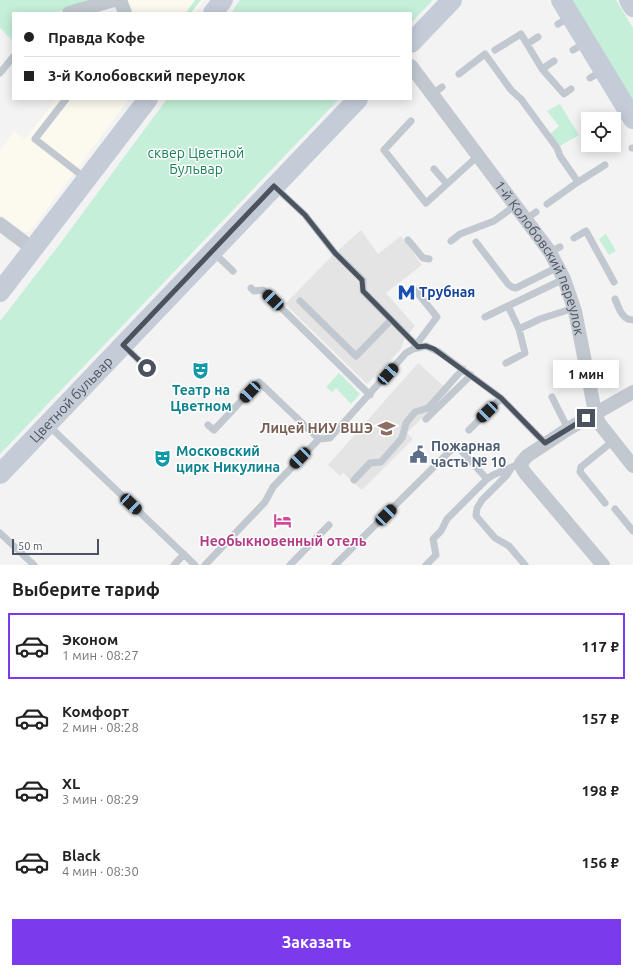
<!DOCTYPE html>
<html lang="ru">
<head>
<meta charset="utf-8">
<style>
	:root { --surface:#fff; --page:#f6f6f6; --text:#222; --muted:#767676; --line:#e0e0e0; --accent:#7c3aed }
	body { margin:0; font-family:Ubuntu,sans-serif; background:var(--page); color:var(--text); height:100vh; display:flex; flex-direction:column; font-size:15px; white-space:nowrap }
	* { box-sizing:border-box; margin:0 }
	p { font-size:13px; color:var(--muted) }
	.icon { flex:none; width:22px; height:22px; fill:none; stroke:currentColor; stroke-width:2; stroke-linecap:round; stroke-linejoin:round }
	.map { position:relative; height:565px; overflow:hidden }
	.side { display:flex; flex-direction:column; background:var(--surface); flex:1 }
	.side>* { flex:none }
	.guide { position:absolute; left:12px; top:12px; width:400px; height:88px; border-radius:0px; box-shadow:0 2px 10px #0003; display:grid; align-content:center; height:88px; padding:0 12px; background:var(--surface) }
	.tools { position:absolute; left:581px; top:112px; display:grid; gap:8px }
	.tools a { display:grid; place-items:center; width:40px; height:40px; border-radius:0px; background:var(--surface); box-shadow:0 2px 10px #0003; font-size:20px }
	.scale { position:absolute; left:12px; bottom:10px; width:87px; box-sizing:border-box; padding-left:4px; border:2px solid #4b535f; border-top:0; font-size:11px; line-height:14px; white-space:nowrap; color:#4b535f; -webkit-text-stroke:3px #fff; paint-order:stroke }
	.end { position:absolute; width:18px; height:18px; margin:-9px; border:5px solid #4b535f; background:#fff; box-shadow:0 0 0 2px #fff }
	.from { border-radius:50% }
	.bubble { position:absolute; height:28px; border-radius:0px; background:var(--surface); box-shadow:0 2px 10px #0003; font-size:13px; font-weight:700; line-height:28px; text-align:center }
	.car { position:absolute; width:12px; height:24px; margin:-12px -6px; border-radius:5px; box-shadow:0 0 3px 1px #0007; background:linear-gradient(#222 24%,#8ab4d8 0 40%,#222 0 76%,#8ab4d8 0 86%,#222 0) }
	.guide b { display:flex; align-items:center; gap:14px; height:38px; font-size:15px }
	.guide b+b { border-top:1px solid var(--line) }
	.guide i { width:10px; height:10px; background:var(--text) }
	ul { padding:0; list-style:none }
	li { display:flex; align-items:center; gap:12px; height:66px; margin:0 8px 6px; padding:0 4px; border:2px solid transparent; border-radius:0px }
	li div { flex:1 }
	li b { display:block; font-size:15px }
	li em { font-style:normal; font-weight:700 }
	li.on { border-color:var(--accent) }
	li>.icon { width:36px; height:36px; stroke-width:1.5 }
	h2 { padding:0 12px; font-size:18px; line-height:48px }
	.primary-button { display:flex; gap:8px; margin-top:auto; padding:8px 12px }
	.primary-button a { flex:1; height:46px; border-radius:0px; background:var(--accent); color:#fff; font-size:16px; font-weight:700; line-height:46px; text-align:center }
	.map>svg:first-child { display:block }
	.commercial { fill:#fcfaef }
	.education { fill:#e5e4e4 }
	.green { fill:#c5efd9 }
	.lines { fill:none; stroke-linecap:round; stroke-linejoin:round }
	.service { stroke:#c1c8d0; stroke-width:7 }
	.minor { stroke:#c1c8d0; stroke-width:14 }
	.secondary { stroke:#c4ccd8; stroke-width:20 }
	.route { stroke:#4b535f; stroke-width:5 }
	.labels { text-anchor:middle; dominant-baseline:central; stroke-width:3; stroke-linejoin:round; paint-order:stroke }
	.park-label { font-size:14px; fill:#1c8059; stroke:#fff }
	.street-label { font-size:14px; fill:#4b535f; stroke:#fff }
	.transit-label { font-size:14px; font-weight:bold; fill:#164399; stroke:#fff; text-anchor:start }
	.culture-label { font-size:14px; font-weight:bold; fill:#0d838f; stroke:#fff }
	.education-label { font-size:14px; font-weight:bold; fill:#785e54; stroke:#fff; text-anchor:end }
	.service-label { font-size:14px; font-weight:bold; fill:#4e5e75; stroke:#fff; text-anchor:start }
	.hotel-label { font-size:14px; font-weight:bold; fill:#b23c85; stroke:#fff }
</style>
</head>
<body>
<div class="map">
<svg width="633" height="565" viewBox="0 0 633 565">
	<rect width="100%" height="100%" fill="#f4f3f3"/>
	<!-- commercial -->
	<path class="commercial" d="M127 0H204L195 13H131Z
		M57 99H129L32 229 29 232H24L0 215V149H1L14 131 25 139Z"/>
	<!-- education -->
	<path class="education" d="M361 230 378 254 401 236 422 265 386 293 415 326 404 340 401 349 367 384 285 304 335 253Z
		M418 363 449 391 407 433 413 439 362 490 343 473 340 476 328 465Z"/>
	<!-- green -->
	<path class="green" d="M0 0H96L54 13H13V41L0 28Z
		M195 0H201L191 13H186Z
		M240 0H433L411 23V13H231Z
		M568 0H616L633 28V107Z
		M167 99H339L0 454V321L59 245Z
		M560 104 579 135 560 146 550 134 559 126 547 111Z
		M606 234 616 251 609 255 599 239Z
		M339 373 360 394 351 404 336 388 332 392 326 387Z"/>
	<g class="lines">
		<!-- service -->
		<path class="service" d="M558 24 570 17
			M527 44 538 37
			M495 50 521 34 542 69 564 94 571 89
			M573 50 585 43
			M542 69 554 61
			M0 73 13 57
			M459 74 485 54 511 90 521 99 557 148 560 156 578 182 547 204
			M590 78 602 71
			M433 94 442 87
			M66 99 35 139 85 178
			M411 121 384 150 426 203 479 155
			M632 148H633
			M434 169 447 184
			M578 182 605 165
			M275 187 305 215 335 253 363 280V291L418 347
			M526 219 536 212
			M574 238 586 231 614 282
			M408 240 423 258 429 259
			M451 241 460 234 494 221 516 205
			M476 242 508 284 512 287 516 288 558 267
			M213 252 233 271
			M550 252 560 247
			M251 288 254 291 263 290 370 395
			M615 299C619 308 622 320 633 320
			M300 301 356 356 391 320
			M485 317 564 279
			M519 329 540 319 574 308
			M416 345 437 317 416 291
			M124 346 147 368
			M506 363 525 353 519 329 508 306
			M552 397 568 429
			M426 419 471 375
			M48 425 195 565
			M208 425 214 430 259 382 319 439 330 438 406 353 413 349 426 346 439 352 501 398 545 443
			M469 430 501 398
			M521 463 512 467 507 475 482 500 477 508 476 516 495 538 509 546 525 565
			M354 480 370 463 381 462 402 438 406 423 415 412 428 408 463 369
			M605 503 580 472 581 467 613 441
			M615 509 633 531
			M0 533 34 565
			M174 565 184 554
			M205 565 265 502 273 487 319 439
			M290 565 329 525
			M335 565 456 445 487 479
			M426 565 436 555 433 539 441 531 447 519 487 479 493 475 512 467"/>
		<!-- minor -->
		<g class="minor">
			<path d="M120 0 125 13"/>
			<path d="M69 13 114 0"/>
			<path id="s1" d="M411 66 550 252 564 279 575 311 595 412 599 423 633 466"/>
			<path d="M0 224 33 249"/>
			<path d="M603 565 525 473 522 468 521 463 527 456 568 429 633 392"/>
		</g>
		<!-- secondary -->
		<g class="secondary">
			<path d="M561 0 633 119"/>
			<path d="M629 0 633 7"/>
			<path d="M213 13 223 0"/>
			<path d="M411 43 452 0"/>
			<path d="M0 292 148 99"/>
			<path id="s2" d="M0 474 358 99"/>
		</g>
	</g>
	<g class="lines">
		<!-- route -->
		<path class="route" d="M147 368 123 345 274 186 305 215 335 253 362 280 363 291 418 347 426 346 434 349 501 398 545 443 586 418"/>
	</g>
	<!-- icons -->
	<defs>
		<symbol id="metro-bare" viewBox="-9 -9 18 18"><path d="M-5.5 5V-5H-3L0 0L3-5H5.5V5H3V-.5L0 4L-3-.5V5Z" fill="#1a4fb4" stroke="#fff" stroke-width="2.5" paint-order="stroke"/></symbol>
		<symbol id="theatre-bare" viewBox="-9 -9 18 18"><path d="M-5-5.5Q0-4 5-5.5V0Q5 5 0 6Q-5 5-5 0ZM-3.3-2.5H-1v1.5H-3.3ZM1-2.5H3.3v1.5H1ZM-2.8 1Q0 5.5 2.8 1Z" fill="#0f9aa8" stroke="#fff" stroke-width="2.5" paint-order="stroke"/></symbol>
		<symbol id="school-bare" viewBox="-9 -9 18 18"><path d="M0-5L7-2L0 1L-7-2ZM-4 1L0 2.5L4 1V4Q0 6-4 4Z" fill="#8d6e63" stroke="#fff" stroke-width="2.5" paint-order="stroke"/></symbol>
		<symbol id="civic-bare" viewBox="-9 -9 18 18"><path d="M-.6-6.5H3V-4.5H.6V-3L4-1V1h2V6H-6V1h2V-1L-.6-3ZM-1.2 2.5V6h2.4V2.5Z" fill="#5c6f8a" stroke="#fff" stroke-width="2.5" paint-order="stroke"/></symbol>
		<symbol id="hotel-bare" viewBox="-9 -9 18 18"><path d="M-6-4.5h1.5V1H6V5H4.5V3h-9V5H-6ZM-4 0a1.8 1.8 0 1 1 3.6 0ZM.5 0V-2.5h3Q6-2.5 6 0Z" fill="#d1479c" stroke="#fff" stroke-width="2.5" paint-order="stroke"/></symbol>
	</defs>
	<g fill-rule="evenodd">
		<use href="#metro-bare" x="394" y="280" width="25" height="25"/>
		<use href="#theatre-bare" x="188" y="358" width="25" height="25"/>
		<use href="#school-bare" x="374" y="416" width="25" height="25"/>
		<use href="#civic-bare" x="406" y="442" width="25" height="25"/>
		<use href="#theatre-bare" x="150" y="446" width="25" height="25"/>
		<use href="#hotel-bare" x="270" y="508" width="25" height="25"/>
	</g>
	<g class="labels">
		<!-- park labels -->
		<g class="park-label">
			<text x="196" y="153">сквер Цветной<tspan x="196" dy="16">Бульвар</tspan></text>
		</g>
		<!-- street labels -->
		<g class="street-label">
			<text stroke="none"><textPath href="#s1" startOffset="233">1-й Колобовский переулок</textPath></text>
			<text stroke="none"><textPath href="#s2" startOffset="103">Цветной бульвар</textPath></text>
		</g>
		<!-- transit labels -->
		<g class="transit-label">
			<text x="419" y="292">Трубная</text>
		</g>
		<!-- culture labels -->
		<g class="culture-label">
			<text x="201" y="390">Театр на<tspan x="201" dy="16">Цветном</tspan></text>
			<text x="176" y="451" text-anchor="start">Московский<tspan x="176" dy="16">цирк Никулина</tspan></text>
		</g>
		<!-- education labels -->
		<g class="education-label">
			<text x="373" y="428">Лицей НИУ ВШЭ</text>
		</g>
		<!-- service labels -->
		<g class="service-label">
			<text x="431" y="446">Пожарная<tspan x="431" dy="16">часть № 10</tspan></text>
		</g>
		<!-- hotel labels -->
		<g class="hotel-label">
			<text x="283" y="541">Необыкновенный отель</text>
		</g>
	</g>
</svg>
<div class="tools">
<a><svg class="icon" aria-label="locate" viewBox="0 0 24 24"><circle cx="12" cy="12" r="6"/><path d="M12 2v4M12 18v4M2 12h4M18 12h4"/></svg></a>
</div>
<div class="scale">50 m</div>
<i class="end from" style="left:147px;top:368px"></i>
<i class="end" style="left:586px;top:418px"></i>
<div class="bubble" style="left:553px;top:360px;width:66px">1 мин</div>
<i class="car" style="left:273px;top:300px;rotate:314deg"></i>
<i class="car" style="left:388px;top:374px;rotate:42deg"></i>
<i class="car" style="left:250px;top:392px;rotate:223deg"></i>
<i class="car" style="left:487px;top:412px;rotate:226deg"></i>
<i class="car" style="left:300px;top:458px;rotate:224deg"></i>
<i class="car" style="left:131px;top:504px;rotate:133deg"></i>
<i class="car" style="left:386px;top:515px;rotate:45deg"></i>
<div class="guide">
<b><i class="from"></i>Правда Кофе</b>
<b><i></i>3-й Колобовский переулок</b>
</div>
</div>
<section class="side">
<h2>Выберите тариф</h2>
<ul>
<li class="on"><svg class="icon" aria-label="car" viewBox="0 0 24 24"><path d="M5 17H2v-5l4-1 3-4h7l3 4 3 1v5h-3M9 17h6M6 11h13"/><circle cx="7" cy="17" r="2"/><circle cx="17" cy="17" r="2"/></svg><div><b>Эконом</b><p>1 мин · 08:27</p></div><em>117 ₽</em></li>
<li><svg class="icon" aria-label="car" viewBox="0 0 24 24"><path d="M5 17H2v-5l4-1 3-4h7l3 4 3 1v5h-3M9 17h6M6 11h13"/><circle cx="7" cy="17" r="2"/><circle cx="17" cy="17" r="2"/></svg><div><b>Комфорт</b><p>2 мин · 08:28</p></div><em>157 ₽</em></li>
<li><svg class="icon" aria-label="car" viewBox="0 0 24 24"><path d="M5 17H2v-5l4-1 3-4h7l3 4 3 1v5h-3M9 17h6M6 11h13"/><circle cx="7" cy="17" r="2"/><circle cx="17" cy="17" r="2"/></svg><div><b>XL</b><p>3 мин · 08:29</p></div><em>198 ₽</em></li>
<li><svg class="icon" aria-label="car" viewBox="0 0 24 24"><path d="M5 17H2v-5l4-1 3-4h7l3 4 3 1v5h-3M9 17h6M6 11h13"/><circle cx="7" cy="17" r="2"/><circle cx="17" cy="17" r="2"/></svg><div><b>Black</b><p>4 мин · 08:30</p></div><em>156 ₽</em></li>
</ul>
<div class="primary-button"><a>Заказать</a></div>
</section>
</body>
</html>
